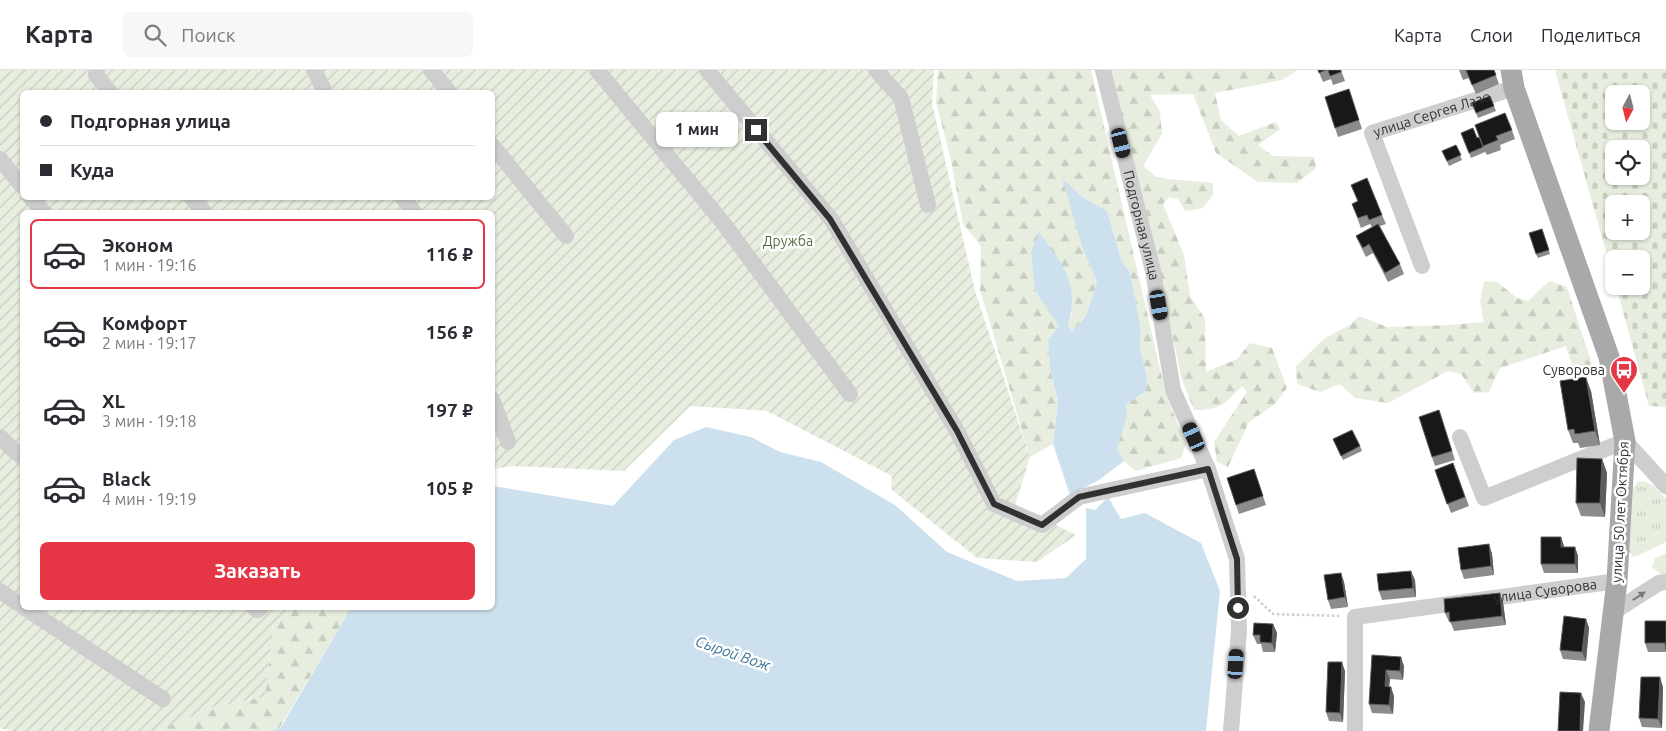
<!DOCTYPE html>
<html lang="ru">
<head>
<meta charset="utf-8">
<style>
	:root { --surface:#fff; --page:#f7f7f7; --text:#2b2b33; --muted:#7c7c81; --line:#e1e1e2; --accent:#e63545 }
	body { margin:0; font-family:Ubuntu,sans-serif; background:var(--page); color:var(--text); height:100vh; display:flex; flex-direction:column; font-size:19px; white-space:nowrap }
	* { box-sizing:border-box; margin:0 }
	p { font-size:16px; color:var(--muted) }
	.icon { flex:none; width:28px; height:28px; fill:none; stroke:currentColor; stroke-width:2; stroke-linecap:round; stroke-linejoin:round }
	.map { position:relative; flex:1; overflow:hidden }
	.sheet { position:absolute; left:20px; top:140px; width:475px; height:400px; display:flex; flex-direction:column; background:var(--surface); border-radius:8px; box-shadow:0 1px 4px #0004 }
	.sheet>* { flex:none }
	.guide { position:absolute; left:20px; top:20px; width:475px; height:110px; border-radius:8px; box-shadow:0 1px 4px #0004; display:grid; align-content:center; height:110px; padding:0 20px; background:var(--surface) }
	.needle { width:32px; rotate:187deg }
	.tools { position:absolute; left:1605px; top:15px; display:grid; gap:10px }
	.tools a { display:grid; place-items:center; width:45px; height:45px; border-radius:8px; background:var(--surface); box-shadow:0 1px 4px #0004; font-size:25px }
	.end { position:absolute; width:22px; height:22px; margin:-11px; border:6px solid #313131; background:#fff; box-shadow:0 0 0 2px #fff }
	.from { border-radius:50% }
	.bubble { position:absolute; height:35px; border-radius:8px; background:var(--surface); box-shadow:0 1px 4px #0004; font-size:16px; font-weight:700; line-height:35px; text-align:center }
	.car { position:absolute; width:15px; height:30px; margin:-15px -8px; border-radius:6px; box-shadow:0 0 4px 1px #0007; background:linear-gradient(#222 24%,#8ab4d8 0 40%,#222 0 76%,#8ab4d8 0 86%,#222 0) }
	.guide b { display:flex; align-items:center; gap:18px; height:48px; font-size:19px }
	.guide b+b { border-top:1px solid var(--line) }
	.guide i { width:12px; height:12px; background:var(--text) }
	ul { padding:9px 0 0; list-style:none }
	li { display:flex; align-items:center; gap:15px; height:70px; margin:0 10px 8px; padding:0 10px; border:2px solid transparent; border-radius:8px }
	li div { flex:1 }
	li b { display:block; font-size:19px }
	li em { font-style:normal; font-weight:700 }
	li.selected { border-color:var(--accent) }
	li>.icon { width:45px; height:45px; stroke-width:1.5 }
	.cta { display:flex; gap:10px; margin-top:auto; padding:10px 20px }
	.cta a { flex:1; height:58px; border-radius:8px; background:var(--accent); color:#fff; font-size:20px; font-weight:700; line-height:58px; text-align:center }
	header { display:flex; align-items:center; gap:30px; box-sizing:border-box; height:70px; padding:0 25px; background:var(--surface); border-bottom:1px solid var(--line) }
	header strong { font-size:24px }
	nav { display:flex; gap:28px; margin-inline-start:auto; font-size:18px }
	.search { width:350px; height:45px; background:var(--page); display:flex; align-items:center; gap:12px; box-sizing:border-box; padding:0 18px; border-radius:8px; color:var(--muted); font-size:19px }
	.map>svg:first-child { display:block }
	.grass { fill:url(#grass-tufts) }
	.forest { fill:url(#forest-firs) }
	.cemetery { fill:url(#cemetery-stones); fill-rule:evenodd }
	.garden { fill:url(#garden-furrows); fill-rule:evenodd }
	.water { fill:#cce1ed }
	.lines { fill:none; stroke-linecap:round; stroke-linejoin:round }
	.path { stroke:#cecece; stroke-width:2.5; stroke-dasharray:2.5 2.5; stroke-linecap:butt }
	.minor { stroke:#cecece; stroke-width:16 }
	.major { stroke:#a9a9a9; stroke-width:21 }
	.wall { fill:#8c8c8c }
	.shaded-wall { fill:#5d5d5d }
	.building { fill:#181818; stroke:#5d5d5d }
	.oneway { fill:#787878 }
	.route { stroke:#313131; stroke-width:6 }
	.labels { text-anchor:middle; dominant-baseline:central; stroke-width:5; stroke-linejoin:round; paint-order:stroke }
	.street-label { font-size:14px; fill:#313131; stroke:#fff }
	.park-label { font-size:14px; fill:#556d3d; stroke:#fff }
	.poi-label { font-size:14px; fill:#313131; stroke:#fff; text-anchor:end }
	.water-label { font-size:15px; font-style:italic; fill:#3e7494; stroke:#fff }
</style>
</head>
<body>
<header>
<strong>Карта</strong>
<div class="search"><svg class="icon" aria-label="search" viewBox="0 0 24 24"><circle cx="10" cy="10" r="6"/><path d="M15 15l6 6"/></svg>Поиск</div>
<nav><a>Карта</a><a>Слои</a><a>Поделиться</a></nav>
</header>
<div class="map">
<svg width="1666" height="661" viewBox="0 0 1666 661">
	<defs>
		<pattern id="grass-tufts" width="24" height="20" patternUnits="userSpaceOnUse" patternTransform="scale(1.25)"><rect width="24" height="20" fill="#e7eedf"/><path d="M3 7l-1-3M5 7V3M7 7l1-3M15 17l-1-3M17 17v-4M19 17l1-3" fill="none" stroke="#c7cdc0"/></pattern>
		<pattern id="forest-firs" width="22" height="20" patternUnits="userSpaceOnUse" patternTransform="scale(1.25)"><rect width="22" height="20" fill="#e7eedf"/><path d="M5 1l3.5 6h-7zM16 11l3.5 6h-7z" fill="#c7cdc0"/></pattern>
		<pattern id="cemetery-stones" width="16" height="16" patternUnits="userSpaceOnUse" patternTransform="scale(1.25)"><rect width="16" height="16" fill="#e7eedf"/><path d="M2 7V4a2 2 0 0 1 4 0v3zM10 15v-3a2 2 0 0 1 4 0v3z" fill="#c7cdc0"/></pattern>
		<pattern id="garden-furrows" width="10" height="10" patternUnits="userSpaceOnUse" patternTransform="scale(1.25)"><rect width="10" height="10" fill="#e7eedf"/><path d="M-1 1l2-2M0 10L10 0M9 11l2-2" fill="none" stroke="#c7cdc0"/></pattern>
	</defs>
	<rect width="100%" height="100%" fill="#fff"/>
	<!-- grass -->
	<path class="grass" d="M1644 411 1654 416 1666 429V472L1637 486H1632L1626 478 1632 419 1638 412Z
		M1666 483V505H1662L1652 497 1655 488Z"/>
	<!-- forest -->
	<path class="forest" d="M938 0H1091L1166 325 1186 373 1181 388 1136 401 1124 391 1117 379 1126 334 1146 321 1147 308 1140 277 1141 260 1130 202 1122 192 1107 141 1081 126 1063 109 1082 177 1097 212 1086 246 1072 262 1068 256 1072 242 1035 221 1059 256 1048 270 1050 299 1058 331 1053 374 1030 387 980 220 981 176 963 154 951 91 936 32Z
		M1110 0H1298L1282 10 1215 23 1221 50 1239 66 1276 52 1280 59 1258 75 1273 86 1314 87 1316 98 1297 113 1258 112 1216 83 1193 24 1150 25 1160 42 1162 64 1143 96 1158 108 1213 113V125L1203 138 1185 141 1178 129 1169 127 1163 134 1184 185 1190 226 1205 249 1206 302 1237 289 1250 273 1272 278 1287 318 1274 335 1249 352 1228 397 1217 392 1214 372 1247 322 1242 316C1225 334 1220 340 1194 340L1182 310 1137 106Z
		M1484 211 1497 212 1517 228 1528 231 1537 222 1550 211 1567 217 1595 304 1576 308 1566 276 1500 298 1489 322 1474 323 1461 304 1448 301 1388 333 1355 328 1340 314 1320 322 1297 314 1296 296 1325 268 1350 255 1359 246 1387 257 1448 255 1484 252 1480 232Z
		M296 538H351L280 657 272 661H157L218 635 265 627 274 554Z"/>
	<!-- cemetery -->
	<path class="cemetery" d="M1555 0H1666V337L1649 336 1616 216H1641V189H1614V210ZM1614 24H1641V51H1614ZM1614 79H1641V106H1614ZM1614 134H1641V161H1614Z"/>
	<!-- garden -->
	<path class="garden" d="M0 0H934L932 33 975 221 1030 387 1015 435 1076 465 1037 492 977 488 891 419 892 406 767 341 690 336 624 401 512 396 493 399 492 142H22V538H296L274 554 265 627 218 635 157 661H10L0 658ZM22 22H492V128H22Z"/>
	<!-- water -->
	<path class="water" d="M1062 108 1081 126 1107 141 1122 192 1130 202 1141 260 1140 277 1147 308 1146 321 1126 334 1127 345 1117 379 1124 391 1099 410 1070 425 1053 374 1058 331 1050 299 1048 270 1059 256 1035 221 1031 181 1039 162C1063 196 1080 211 1068 256L1072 262 1086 246 1097 212 1082 177Z
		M706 357 751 367 780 382 821 392 895 435 947 482 1017 511 1066 508 1086 489V438L1095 440 1108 427 1121 449 1145 443 1201 473 1220 521 1206 661H272L281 657 351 538H492L493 416 613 436 674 370Z"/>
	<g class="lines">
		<!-- path -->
		<path class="path" d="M1254 526 1273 544 1341 546"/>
		<!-- minor -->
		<g class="minor">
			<path d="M97 0 96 5 110 22"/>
			<path d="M314 0 325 22"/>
			<path d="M431 0 449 22"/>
			<path d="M597 0 724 154 850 324"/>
			<path d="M707 0 831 149 957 361 994 434 1042 455 1079 427 1208 399"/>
			<path d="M876 0 901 28 928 135"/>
			<path id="s1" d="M1103 0 1153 201 1173 320 1208 399 1237 489 1239 561 1231 661"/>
			<path d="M492 75 566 166"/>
			<path d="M0 89 22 116"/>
			<path d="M31 128 44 142"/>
			<path d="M192 128 204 142"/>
			<path d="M403 128 414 142"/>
			<path id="s2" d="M1422 196 1372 63 1514 18"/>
			<path d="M492 329 508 372"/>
			<path d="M0 367 11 378 22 387"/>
			<path d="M1460 367 1484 428 1625 371 1666 416"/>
			<path d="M0 521 22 536"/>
			<path d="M25 538 163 629"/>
			<path d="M254 538 258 540 261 538"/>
			<path d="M1612 543 1659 513 1666 512"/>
			<path id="s3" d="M1355 661V547L1617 511"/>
		</g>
		<!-- major -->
		<path class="major" d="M1511 0 1514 18 1609 287 1625 371 1617 511 1599 661"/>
	</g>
	<!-- wall -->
	<path class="wall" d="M1318 0H1341L1345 11 1333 15 1331 9 1323 12Z
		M1459 0H1494L1499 14 1476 24 1469 8 1463 10Z
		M1349 19 1362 59 1338 67 1325 27Z
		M1490 26 1496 41 1478 48 1472 33Z
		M1475 55 1512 60 1515 69 1500 75 1501 80 1487 85 1484 80 1485 82 1471 88 1461 63 1477 68 1479 67Z
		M1456 75 1462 90 1449 96 1442 81Z
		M1351 115 1382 145 1386 154 1380 156 1400 194 1404 204 1388 212 1373 183 1366 187 1360 175 1356 166 1372 157 1370 154 1361 158 1352 134 1358 132Z
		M1542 159 1550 184 1538 188 1536 184Z
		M1591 321 1600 375 1580 378 1578 373H1573L1568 360Z
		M1439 340 1455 390 1435 396 1432 387Z
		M1333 369 1360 376 1362 381 1343 390Z
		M1602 389 1607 403 1605 447 1581 446 1576 433Z
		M1453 393 1469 436 1451 443 1435 400Z
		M1254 399 1266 435 1239 444 1227 408Z
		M1561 467 1564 477H1575L1578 486V503H1544L1541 494Z
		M1489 474 1492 484 1494 505 1464 509 1461 500Z
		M1341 503 1344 512 1348 537 1331 539 1328 530Z
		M1415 510 1416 527 1382 530 1379 521Z
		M1503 532 1506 555 1454 561 1450 551 1449 552 1445 543Z
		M1586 549 1589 558 1586 591 1563 589 1560 580Z
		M1666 551V582H1648L1645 573Z
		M1273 554 1277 563 1275 582H1263L1261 574H1257L1253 565Z
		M1372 585 1404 596 1403 610 1390 609 1389 616 1394 626 1393 644 1372 643 1369 634Z
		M1345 601 1343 652 1329 651 1326 642Z
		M1663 617 1662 658 1642 657 1639 648Z"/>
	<!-- shaded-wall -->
	<path class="shaded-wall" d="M1586 307 1591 321 1600 375 1595 361Z
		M1602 389 1607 403 1605 447 1600 433Z
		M1561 467 1564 476V486L1561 477Z
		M1489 474 1492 484 1494 505 1491 496Z
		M1575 477 1578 486V503L1575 494Z
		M1411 501 1415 510 1416 527 1413 518Z
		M1341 503 1344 512 1348 537 1345 527Z
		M1500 523 1503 532 1506 555 1502 546Z
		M1586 549 1589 558 1586 591 1582 582Z
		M1273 554 1277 563 1275 582 1272 573Z
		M1401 587 1404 596 1403 610 1400 601Z
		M1342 592 1345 601 1343 652 1340 643Z
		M1386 600 1390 609 1388 625 1385 616Z
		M1660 607 1663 617 1662 658 1658 649Z
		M1391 617 1394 626 1393 644 1389 635Z
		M1581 623 1585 632 1583 661H1580Z"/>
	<!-- building -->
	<path class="building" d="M1318 0H1326L1319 3Z
		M1328 0H1341V2L1330 6Z
		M1466 0H1494L1496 5 1472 15Z
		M1349 19 1359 50 1335 58 1325 27Z
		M1490 26 1494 36 1476 43 1472 33Z
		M1505 43 1512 60 1496 66 1498 70 1483 76 1475 55Z
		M1473 58 1477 68 1479 67 1483 77 1469 83 1461 63Z
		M1456 75 1461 85 1447 91 1442 81Z
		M1367 108 1382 145 1369 150 1367 145 1358 148 1352 134 1358 131 1351 115Z
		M1378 154 1400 194 1385 203 1369 174 1363 178 1356 166Z
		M1542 159 1549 180 1536 184 1529 163Z
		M1586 307 1595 361 1575 364 1574 359 1568 360 1560 311Z
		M1439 340 1452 381 1432 387 1419 347Z
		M1352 360 1360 376 1341 386 1333 369Z
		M1577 388 1602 389 1600 433H1576Z
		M1453 393 1465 427 1447 434 1435 400Z
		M1254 399 1263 426 1236 435 1227 408Z
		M1541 467H1561V477H1575V494H1541Z
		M1489 474 1491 496 1461 500 1458 478Z
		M1411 501 1413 518 1379 521 1377 504Z
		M1341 503 1345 527 1328 530 1324 505Z
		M1500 523 1502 546 1450 552 1449 542 1445 543 1444 529Z
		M1564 546 1586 549 1582 582 1560 580Z
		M1645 551H1666V580L1665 573H1645Z
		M1254 553 1273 554 1272 573 1260 572V565H1253Z
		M1372 585 1401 587 1400 601 1386 600 1385 616 1391 617 1389 635 1369 634Z
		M1328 592H1342L1340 643 1326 642Z
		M1641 607H1660L1658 649 1639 648Z
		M1560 622 1581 623 1580 661H1558Z"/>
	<!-- one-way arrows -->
	<defs><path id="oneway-solid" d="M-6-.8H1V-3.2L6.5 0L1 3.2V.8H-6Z" transform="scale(1.25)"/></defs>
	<use class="oneway" href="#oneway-solid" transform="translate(1639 526) rotate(-34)"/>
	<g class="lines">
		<!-- route -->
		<path class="route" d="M756 60 830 149 957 361 994 434 1042 455 1079 427 1208 399 1237 489 1238 538"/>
	</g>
	<!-- icons -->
	<defs>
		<symbol id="bus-pin" viewBox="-11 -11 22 30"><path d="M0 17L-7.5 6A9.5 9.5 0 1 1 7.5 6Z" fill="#e63545" stroke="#fff"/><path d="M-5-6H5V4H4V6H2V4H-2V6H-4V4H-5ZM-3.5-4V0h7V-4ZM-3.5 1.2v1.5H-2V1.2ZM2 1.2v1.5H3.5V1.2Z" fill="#fff"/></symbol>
	</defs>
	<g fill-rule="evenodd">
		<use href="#bus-pin" x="1608" y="284" width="32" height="43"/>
	</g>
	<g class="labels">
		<!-- street labels -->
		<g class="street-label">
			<text stroke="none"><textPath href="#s2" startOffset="205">улица Сергея Лазо</textPath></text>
			<text stroke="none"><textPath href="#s1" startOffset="160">Подгорная улица</textPath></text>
			<text transform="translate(1620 442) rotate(-87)">улица 50 лет Октября</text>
			<text stroke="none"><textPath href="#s3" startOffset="306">улица Суворова</textPath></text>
		</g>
		<!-- park labels -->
		<g class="park-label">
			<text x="788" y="171">Дружба</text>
		</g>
		<!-- poi labels -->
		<g class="poi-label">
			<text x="1605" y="300">Суворова</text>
		</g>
		<!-- water labels -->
		<g class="water-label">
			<text transform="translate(733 583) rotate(19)">Сырой Вож</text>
		</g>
	</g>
</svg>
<div class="tools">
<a><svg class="needle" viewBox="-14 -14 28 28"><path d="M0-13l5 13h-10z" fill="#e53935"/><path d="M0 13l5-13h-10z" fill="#7c7c81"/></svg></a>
<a><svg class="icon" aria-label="locate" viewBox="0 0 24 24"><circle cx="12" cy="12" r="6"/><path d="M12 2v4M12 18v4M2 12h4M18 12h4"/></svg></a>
<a>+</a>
<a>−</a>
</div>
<i class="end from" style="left:1238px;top:538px"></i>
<i class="end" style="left:756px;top:60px"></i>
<div class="bubble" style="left:656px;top:42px;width:82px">1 мин</div>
<i class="car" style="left:1121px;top:73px;rotate:166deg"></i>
<i class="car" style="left:1159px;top:235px;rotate:170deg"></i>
<i class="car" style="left:1194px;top:367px;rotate:336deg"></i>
<i class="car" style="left:1236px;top:594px;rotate:4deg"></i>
<div class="guide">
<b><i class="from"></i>Подгорная улица</b>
<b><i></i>Куда</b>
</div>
<section class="sheet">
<ul>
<li class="selected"><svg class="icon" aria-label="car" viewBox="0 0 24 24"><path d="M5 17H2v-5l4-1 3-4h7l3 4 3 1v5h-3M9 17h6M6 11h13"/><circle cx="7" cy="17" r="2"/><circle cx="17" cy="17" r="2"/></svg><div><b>Эконом</b><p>1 мин · 19:16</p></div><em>116 ₽</em></li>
<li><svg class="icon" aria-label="car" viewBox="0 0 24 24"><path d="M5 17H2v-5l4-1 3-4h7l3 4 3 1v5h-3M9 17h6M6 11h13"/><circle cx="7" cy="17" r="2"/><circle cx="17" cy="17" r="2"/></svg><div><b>Комфорт</b><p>2 мин · 19:17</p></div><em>156 ₽</em></li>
<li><svg class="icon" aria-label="car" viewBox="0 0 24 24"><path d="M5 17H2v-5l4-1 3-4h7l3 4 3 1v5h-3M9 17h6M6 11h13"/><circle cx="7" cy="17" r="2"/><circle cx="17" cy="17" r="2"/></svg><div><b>XL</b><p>3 мин · 19:18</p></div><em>197 ₽</em></li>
<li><svg class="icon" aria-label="car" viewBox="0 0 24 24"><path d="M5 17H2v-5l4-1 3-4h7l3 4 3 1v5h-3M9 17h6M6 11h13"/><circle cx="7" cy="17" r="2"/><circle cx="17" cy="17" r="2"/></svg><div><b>Black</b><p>4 мин · 19:19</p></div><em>105 ₽</em></li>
</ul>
<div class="cta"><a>Заказать</a></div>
</section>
</div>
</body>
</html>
